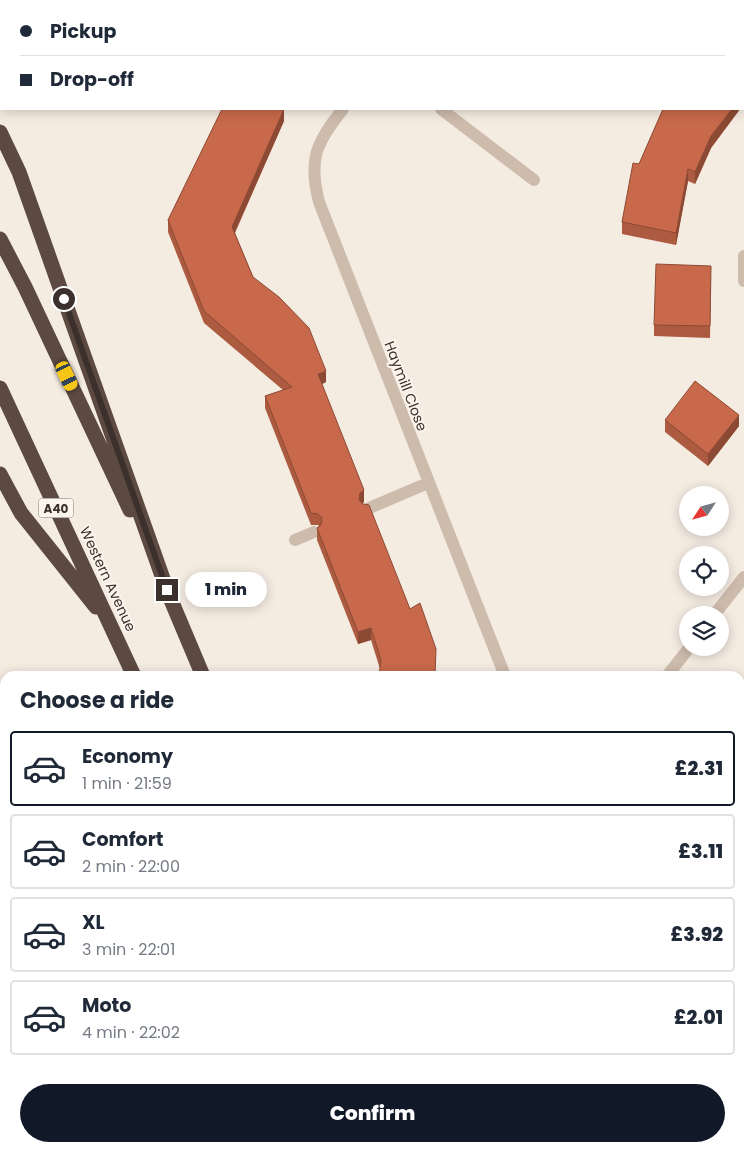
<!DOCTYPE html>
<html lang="en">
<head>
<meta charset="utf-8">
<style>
	:root { --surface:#fff; --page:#f6f6f7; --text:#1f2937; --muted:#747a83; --line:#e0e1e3; --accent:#111827 }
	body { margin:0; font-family:Poppins,sans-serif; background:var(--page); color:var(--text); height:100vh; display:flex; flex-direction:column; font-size:19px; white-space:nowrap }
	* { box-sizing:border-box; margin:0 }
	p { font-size:16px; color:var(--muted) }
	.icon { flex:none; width:28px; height:28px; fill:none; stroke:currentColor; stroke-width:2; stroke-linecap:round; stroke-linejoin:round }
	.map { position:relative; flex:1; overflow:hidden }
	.side { position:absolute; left:0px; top:671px; width:745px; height:481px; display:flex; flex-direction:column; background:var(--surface); border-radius:15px 15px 0 0; box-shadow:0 2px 12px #0003 }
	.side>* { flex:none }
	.guide { position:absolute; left:0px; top:0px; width:745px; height:110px; box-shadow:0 2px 12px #0003; display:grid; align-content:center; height:110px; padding:0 20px; background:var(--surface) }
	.needle { width:32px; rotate:234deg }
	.controls { position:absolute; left:679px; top:486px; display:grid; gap:10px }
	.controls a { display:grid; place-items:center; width:50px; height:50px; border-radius:50%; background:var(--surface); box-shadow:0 2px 12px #0003; font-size:25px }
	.end { position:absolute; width:22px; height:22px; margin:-11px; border:6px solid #3b302b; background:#fff; box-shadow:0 0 0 2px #fff }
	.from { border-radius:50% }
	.bubble { position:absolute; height:35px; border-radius:18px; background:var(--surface); box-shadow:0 2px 12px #0003; font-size:16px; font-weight:800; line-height:35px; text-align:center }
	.car { position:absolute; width:15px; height:30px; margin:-15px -8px; border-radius:6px; box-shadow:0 0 4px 1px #0007; background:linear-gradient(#f5c518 24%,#345 0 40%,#f5c518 0 76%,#345 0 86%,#f5c518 0) }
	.guide b { display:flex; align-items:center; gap:18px; height:48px; font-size:19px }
	.guide b+b { border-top:1px solid var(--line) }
	.guide i { width:12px; height:12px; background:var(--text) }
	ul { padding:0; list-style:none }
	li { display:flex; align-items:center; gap:15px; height:75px; margin:0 10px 8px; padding:0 10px; border:2px solid var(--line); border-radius:5px }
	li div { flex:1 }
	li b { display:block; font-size:19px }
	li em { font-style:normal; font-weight:800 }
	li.active { border-color:var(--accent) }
	li>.icon { width:45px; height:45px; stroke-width:1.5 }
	h2 { padding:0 20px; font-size:22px; line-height:60px }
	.button { display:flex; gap:10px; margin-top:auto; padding:10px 20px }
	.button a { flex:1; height:58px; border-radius:30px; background:var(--accent); color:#fff; font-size:20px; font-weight:800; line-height:58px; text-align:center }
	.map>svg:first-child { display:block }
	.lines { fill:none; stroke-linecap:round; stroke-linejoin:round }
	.minor { stroke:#cdbbac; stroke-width:12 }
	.highway { stroke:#5c4a42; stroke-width:15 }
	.rail-casing { stroke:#3b302b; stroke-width:5.5 }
	.rail { stroke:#fbf5ee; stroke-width:4; stroke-dasharray:11; stroke-linecap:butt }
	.wall { fill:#ac5a40 }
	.shaded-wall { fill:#8c4a34 }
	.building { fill:#c8694b; stroke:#8c4a34 }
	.route { stroke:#3b302b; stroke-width:6 }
	.labels { text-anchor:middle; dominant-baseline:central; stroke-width:4; stroke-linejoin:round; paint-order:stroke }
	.shield { fill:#fbf5ee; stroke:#756b66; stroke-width:1 }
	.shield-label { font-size:12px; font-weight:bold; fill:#3b302b }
	.street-label { font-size:14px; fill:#3b302b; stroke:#fbf5ee }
</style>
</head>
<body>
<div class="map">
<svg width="744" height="1152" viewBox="0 0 744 1152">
	<rect width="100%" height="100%" fill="#f4ebe1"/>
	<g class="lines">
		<!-- minor -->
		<path class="minor" d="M387 0V1
			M343 109C316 143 308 159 319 202L505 676
			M441 109 534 180
			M744 256V281
			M367 509 428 483
			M295 540 314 532
			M714 615 744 577
			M667 676 689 648
			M0 976 5 985
			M98 1148 101 1152"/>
		<!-- highway -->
		<path class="highway" d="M0 132 19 172 167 590
			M0 239 25 287 130 510
			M0 388 134 676
			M0 474 21 513 96 607
			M163 581 203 676
			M342 1148 344 1152
			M403 1148 405 1152"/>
		<defs>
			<path id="rail" d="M740 1078 744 1073
				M740 1113 744 1108
				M680 1152 684 1148
				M708 1152 712 1148"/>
		</defs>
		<!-- rail casing -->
		<use href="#rail" class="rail-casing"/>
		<!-- rail -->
		<use href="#rail" class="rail"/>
	</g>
	<!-- wall -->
	<path class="wall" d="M663 109H740L711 148 695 184 688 181 676 245 622 234V222L639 164Z
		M284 121 235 233 253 277 326 382 322 384 364 502 362 503 410 609 436 660 380 669 371 640 358 644 317 540V528L319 526 318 525H311L265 408V396L283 390 204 323 168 232V220Z
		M711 277 710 338 654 336V325Z
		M665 420 739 426 708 466 665 432Z
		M0 697 5 707V823L0 814Z
		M181 1148H242L244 1152H183Z"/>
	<!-- shaded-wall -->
	<path class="shaded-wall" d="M284 109V121L232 238V227Z
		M732 109H740L711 148 695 184V172L711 136Z
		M688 169V181L676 245V233Z
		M326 371V382L318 386V374Z
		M739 415V426L708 466V454Z
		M364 490V502L360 505 359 500 360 493Z
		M371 628V640L358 644V632Z"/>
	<!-- building -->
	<path class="building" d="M222 109H284L232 227 253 277 279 297 309 328 326 371 318 374 364 490 360 493 359 500 363 504 369 505 410 609 420 603 436 649 435 676H379L381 660 371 628 358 632 317 528 321 525 322 518 318 514 311 513 265 396 292 387 204 311 168 220Z
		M663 109H732L711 136 695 172 688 169 676 233 622 222 633 163 639 164Z
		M656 264 711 266 710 326 654 325Z
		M695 381 739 415 708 454 665 420Z
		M0 697 5 707V810L0 802Z
		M188 1148H242L244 1152H190Z"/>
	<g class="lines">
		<!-- route -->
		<path class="route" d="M64 299 167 590"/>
	</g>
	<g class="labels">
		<!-- shield labels -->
		<rect class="shield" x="38.5" y="498.5" width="35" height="19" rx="4"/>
		<g class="shield-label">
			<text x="56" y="508">A40</text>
		</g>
		<!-- street labels -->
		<g class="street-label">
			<text transform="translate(406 386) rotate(69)">Haymill Close</text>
			<text transform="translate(108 579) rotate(65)">Western Avenue</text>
		</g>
	</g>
</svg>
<div class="controls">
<a><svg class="needle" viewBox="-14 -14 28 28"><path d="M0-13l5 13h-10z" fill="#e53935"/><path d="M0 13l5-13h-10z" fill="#747a83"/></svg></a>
<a><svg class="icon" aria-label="locate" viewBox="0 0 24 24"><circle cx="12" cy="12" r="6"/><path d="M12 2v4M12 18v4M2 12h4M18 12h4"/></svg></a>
<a><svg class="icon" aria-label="layers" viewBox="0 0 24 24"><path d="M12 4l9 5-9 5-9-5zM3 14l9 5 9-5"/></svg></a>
</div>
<i class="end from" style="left:64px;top:299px"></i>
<i class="end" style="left:167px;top:590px"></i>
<div class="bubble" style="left:185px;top:572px;width:82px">1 min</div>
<i class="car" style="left:67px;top:376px;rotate:155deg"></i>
<div class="guide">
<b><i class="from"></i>Pickup</b>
<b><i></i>Drop-off</b>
</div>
<section class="side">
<h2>Choose a ride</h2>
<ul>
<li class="active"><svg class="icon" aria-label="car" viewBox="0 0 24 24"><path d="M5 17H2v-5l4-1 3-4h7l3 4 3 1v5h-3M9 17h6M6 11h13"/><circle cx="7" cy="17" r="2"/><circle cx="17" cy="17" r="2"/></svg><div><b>Economy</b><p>1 min · 21:59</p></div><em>£2.31</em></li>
<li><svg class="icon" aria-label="car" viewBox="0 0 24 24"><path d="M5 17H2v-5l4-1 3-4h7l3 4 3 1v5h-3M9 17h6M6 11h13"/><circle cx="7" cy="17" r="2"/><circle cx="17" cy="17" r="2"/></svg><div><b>Comfort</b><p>2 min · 22:00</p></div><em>£3.11</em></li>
<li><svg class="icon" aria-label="car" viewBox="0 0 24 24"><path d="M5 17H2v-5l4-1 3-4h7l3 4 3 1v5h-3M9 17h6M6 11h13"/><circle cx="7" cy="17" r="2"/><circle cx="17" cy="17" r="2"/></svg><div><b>XL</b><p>3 min · 22:01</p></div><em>£3.92</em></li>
<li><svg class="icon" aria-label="car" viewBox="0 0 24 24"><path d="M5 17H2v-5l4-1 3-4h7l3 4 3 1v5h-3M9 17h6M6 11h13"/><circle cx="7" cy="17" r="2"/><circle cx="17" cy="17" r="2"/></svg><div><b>Moto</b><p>4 min · 22:02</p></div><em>£2.01</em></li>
</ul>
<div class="button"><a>Confirm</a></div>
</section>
</div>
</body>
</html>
